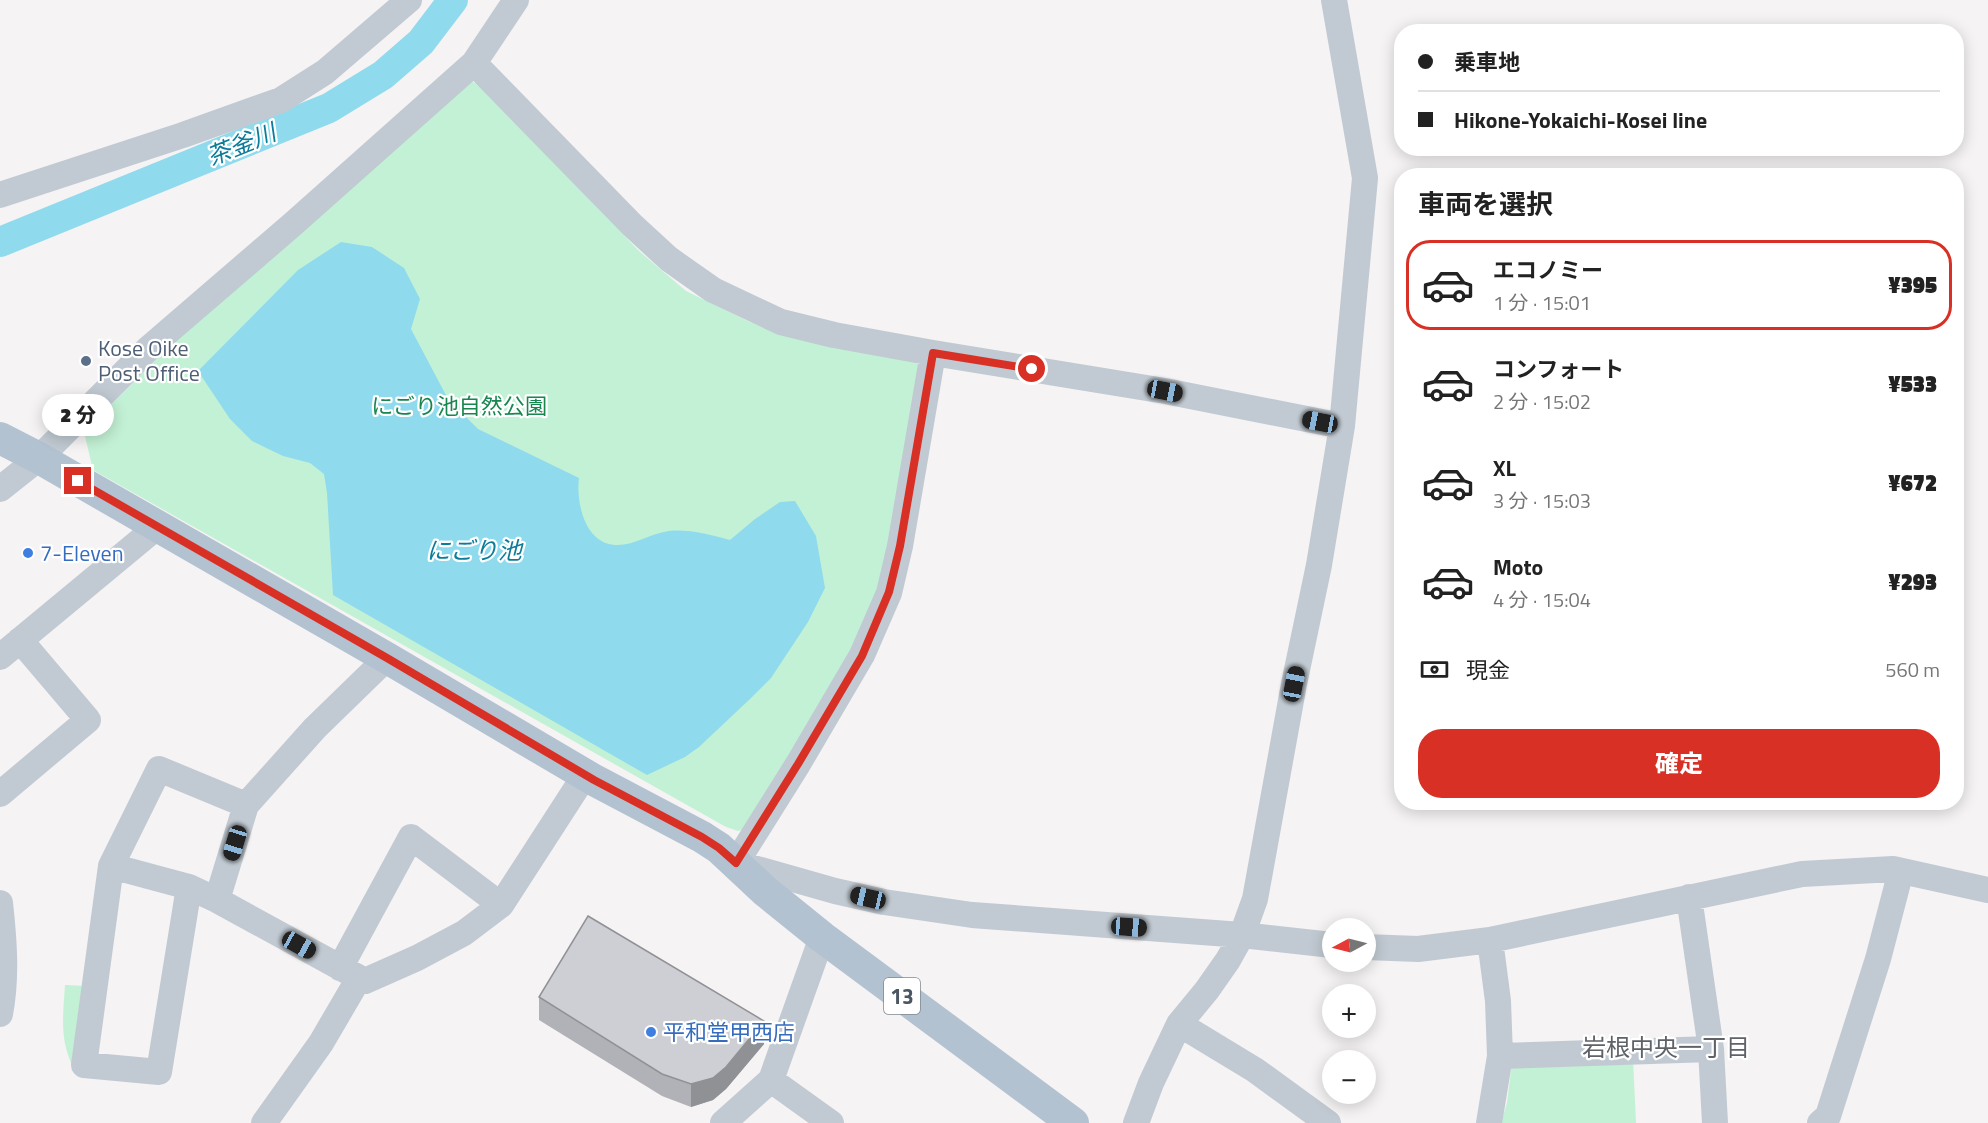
<!DOCTYPE html>
<html lang="ja">
<head>
<meta charset="utf-8">
<style>
	:root { --surface:#fff; --page:#f6f6f6; --text:#222; --muted:#767676; --line:#e0e0e0; --accent:#d93025 }
	body { margin:0; font-family:"Titillium Web","Noto Sans JP",sans-serif; background:var(--page); color:var(--text); height:100vh; display:flex; flex-direction:column; font-size:22px; white-space:nowrap }
	* { box-sizing:border-box; margin:0 }
	p { font-size:20px; color:var(--muted) }
	.icon { flex:none; width:33px; height:33px; fill:none; stroke:currentColor; stroke-width:2; stroke-linecap:round; stroke-linejoin:round }
	.map { position:relative; flex:1; overflow:hidden }
	.sheet { position:absolute; left:1394px; top:168px; width:570px; height:642px; display:flex; flex-direction:column; background:var(--surface); border-radius:24px; box-shadow:0 3px 15px #0003 }
	.sheet>* { flex:none }
	.guide { position:absolute; left:1394px; top:24px; width:570px; height:132px; border-radius:24px; box-shadow:0 3px 15px #0003; display:grid; align-content:center; height:132px; padding:0 24px; background:var(--surface) }
	.needle { width:39px; rotate:263deg }
	.buttons { position:absolute; left:1322px; top:918px; display:grid; gap:12px }
	.buttons a { display:grid; place-items:center; width:54px; height:54px; border-radius:50%; background:var(--surface); box-shadow:0 3px 15px #0003; font-size:30px }
	.end { position:absolute; width:27px; height:27px; margin:-14px; border:8px solid #d93025; background:#fff; box-shadow:0 0 0 3px #fff }
	.from { border-radius:50% }
	.bubble { position:absolute; height:42px; border-radius:21px; background:var(--surface); box-shadow:0 3px 15px #0003; font-size:20px; font-weight:800; line-height:42px; text-align:center }
	.car { position:absolute; width:18px; height:36px; margin:-18px -9px; border-radius:8px; box-shadow:0 0 4px 2px #0007; background:linear-gradient(#222 24%,#8ab4d8 0 40%,#222 0 76%,#8ab4d8 0 86%,#222 0) }
	.guide b { display:flex; align-items:center; gap:21px; height:57px; font-size:22px }
	.guide b+b { border-top:2px solid var(--line) }
	.guide i { width:15px; height:15px; background:var(--text) }
	ul { padding:0; list-style:none }
	li { display:flex; align-items:center; gap:18px; height:90px; margin:0 12px 9px; padding:0 12px; border:3px solid transparent; border-radius:24px }
	li div { flex:1 }
	li b { display:block; font-size:22px }
	li em { font-style:normal; font-weight:800 }
	li.selected { border-color:var(--accent) }
	li>.icon { width:54px; height:54px; stroke-width:1.5 }
	h2 { padding:0 24px; font-size:27px; line-height:72px }
	.pay { display:flex; align-items:center; gap:15px; height:66px; padding:0 24px; font-size:22px }
	.pay p { margin-inline-start:auto }
	.primary-button { display:flex; gap:12px; margin-top:auto; padding:12px 24px }
	.primary-button a { flex:1; height:69px; border-radius:24px; background:var(--accent); color:#fff; font-size:24px; font-weight:800; line-height:69px; text-align:center }
	.map>svg:first-child { display:block }
	.green { fill:#c3f1d5 }
	.water { fill:#90daee }
	.lines { fill:none; stroke-linecap:round; stroke-linejoin:round }
	.river { stroke:#90daee; stroke-width:30 }
	.minor { stroke:#c1cad2; stroke-width:26 }
	.major { stroke:#b3c2d1; stroke-width:32 }
	.wall { fill:#b0b2b7 }
	.shaded-wall { fill:#909195 }
	.building { fill:#cdcfd5; stroke:#909195; stroke-width:1.5 }
	.route { stroke:#d93025; stroke-width:8 }
	.service-dot { fill:#5c6f8a; stroke:#fff; stroke-width:2 }
	.shop-dot { fill:#3f7fe0; stroke:#fff; stroke-width:2 }
	.labels { text-anchor:middle; dominant-baseline:central; stroke-width:4.5; stroke-linejoin:round; paint-order:stroke }
	.shield { fill:#fff; stroke:#808990; stroke-width:1.5 }
	.shield-label { font-size:21px; font-weight:bold; fill:#4a5661 }
	.service-label { font-size:22px; fill:#4e5e75; stroke:#fff; text-anchor:start }
	.park-label { font-size:22px; fill:#17864f; stroke:#fff }
	.shop-label { font-size:22px; fill:#366cbe; stroke:#fff; text-anchor:start }
	.water-label { font-size:24px; font-style:italic; fill:#0c7c9b; stroke:#fff }
	.neighbourhood-label { font-size:24px; fill:#5f6368; stroke:#fff }
</style>
</head>
<body>
<div class="map">
<svg width="1988" height="1123" viewBox="0 0 1988 1123">
	<rect width="100%" height="100%" fill="#f5f3f3"/>
	<!-- green -->
	<path class="green" d="M471 81 479 85 639 251 686 291 750 322 795 338 911 359 922 367 884 576 874 610 749 828 738 831 726 827 93 470 84 432 184 331Z
		M65 985 87 986 75 1071C59 1041 63 1017 65 985Z
		M1633 1059 1636 1123H1501L1507 1103 1512 1062Z"/>
	<!-- water -->
	<path class="water" d="M341 242 372 247 404 268 420 299 411 329 448 399 478 429 579 478C576 501 584 543 615 545 634 546 651 533 669 531 690 529 710 535 730 540L755 519 780 502 795 501 816 536 825 588 808 622 771 678 750 699 699 747 685 757 647 775 333 595 327 493 324 474 310 463 283 456 252 441 230 419 198 371 298 270Z"/>
	<g class="lines">
		<!-- river -->
		<path class="river" d="M0 242 329 108 383 75 421 42 453 0"/>
		<!-- minor -->
		<path class="minor" d="M474 63 632 225 669 259 713 290 781 322 834 335 933 353 1165 391 1342 426
			M0 195 183 135 281 100 325 72 409 0
			M933 353 900 546 889 593 862 655 798 764 736 863 835 891 884 902 972 915 1242 935 1332 945
			M0 489 39 458 149 348 293 224 474 63 516 0
			M0 657 158 526
			M0 794 88 720 20 640
			M111 866 189 887 217 900 365 981 417 958 464 933 501 905 585 775
			M189 887 159 1072 84 1065 111 866 159 769 246 805
			M1689 897 1711 1049 1715 1123
			M217 900 246 805 315 728 387 658
			M0 903C4 939 7 978 0 1014
			M1365 947 1418 949 1490 940 1802 874 1893 869 1988 890
			M340 968 411 837 501 905
			M1179 1024 1255 1070 1328 1123
			M1500 1056 1711 1049
			M771 1080 831 1123
			M264 1123 321 1043 359 978
			M723 1123 771 1080 822 937
			M1136 1123 1151 1083 1179 1024 1207 990 1228 960 1242 935 1255 899 1294 684 1319 565 1342 426 1365 178 1334 0
			M1489 1123 1500 1056 1498 1001 1490 940
			M1820 1123 1828 1116 1878 959 1901 871"/>
		<!-- major -->
		<path class="major" d="M0 438 39 458 387 658 594 780 702 837 719 848 765 891 822 937 1073 1123"/>
	</g>
	<!-- wall -->
	<path class="wall" d="M539 997 764 1044 726 1089 713 1100 691 1107 662 1096 539 1020Z"/>
	<!-- shaded-wall -->
	<path class="shaded-wall" d="M764 1021V1044L726 1089 713 1100 691 1107V1084Z"/>
	<!-- building -->
	<path class="building" d="M588 916 764 1021 726 1067 713 1078 691 1084 662 1074 539 997Z"/>
	<g class="lines">
		<!-- route -->
		<path class="route" d="M78 481 387 658 594 780 702 837 719 848 736 863 798 764 862 656 889 592 900 546 933 353 1032 369"/>
	</g>
	<!-- markers -->
	<circle class="service-dot" cx="86" cy="361" r="6"/>
	<g class="shop-dot">
		<circle cx="28" cy="553" r="6"/>
		<circle cx="651" cy="1032" r="6"/>
	</g>
	<g class="labels">
		<!-- shield labels -->
		<rect class="shield" x="884" y="978" width="36" height="36" rx="4.5"/>
		<g class="shield-label">
			<text x="902" y="996">13</text>
		</g>
		<!-- service labels -->
		<g class="service-label">
			<text x="98" y="348">Kose Oike<tspan x="98" dy="25">Post Office</tspan></text>
		</g>
		<!-- park labels -->
		<g class="park-label">
			<text x="459" y="406">にごり池自然公園</text>
		</g>
		<!-- shop labels -->
		<g class="shop-label">
			<text x="40" y="553">7-Eleven</text>
			<text x="663" y="1032">平和堂甲西店</text>
		</g>
		<!-- water labels -->
		<g class="water-label">
			<text transform="translate(241 144) rotate(-22)">茶釜川</text>
			<text x="474" y="550">にごり池</text>
		</g>
		<!-- neighbourhood labels -->
		<g class="neighbourhood-label">
			<text x="1666" y="1047">岩根中央一丁目</text>
		</g>
	</g>
</svg>
<div class="buttons">
<a><svg class="needle" viewBox="-14 -14 28 28"><path d="M0-13l5 13h-10z" fill="#e53935"/><path d="M0 13l5-13h-10z" fill="#767676"/></svg></a>
<a>+</a>
<a>−</a>
</div>
<i class="end from" style="left:1032px;top:369px"></i>
<i class="end" style="left:78px;top:481px"></i>
<div class="bubble" style="left:42px;top:394px;width:72px">2 分</div>
<i class="car" style="left:1165px;top:391px;rotate:101deg"></i>
<i class="car" style="left:1320px;top:422px;rotate:281deg"></i>
<i class="car" style="left:1294px;top:684px;rotate:11deg"></i>
<i class="car" style="left:235px;top:843px;rotate:197deg"></i>
<i class="car" style="left:868px;top:898px;rotate:283deg"></i>
<i class="car" style="left:1129px;top:927px;rotate:94deg"></i>
<i class="car" style="left:299px;top:945px;rotate:119deg"></i>
<div class="guide">
<b><i class="from"></i>乗車地</b>
<b><i></i>Hikone-Yokaichi-Kosei line</b>
</div>
<section class="sheet">
<h2>車両を選択</h2>
<ul>
<li class="selected"><svg class="icon" aria-label="car" viewBox="0 0 24 24"><path d="M5 17H2v-5l4-1 3-4h7l3 4 3 1v5h-3M9 17h6M6 11h13"/><circle cx="7" cy="17" r="2"/><circle cx="17" cy="17" r="2"/></svg><div><b>エコノミー</b><p>1 分 · 15:01</p></div><em>¥395</em></li>
<li><svg class="icon" aria-label="car" viewBox="0 0 24 24"><path d="M5 17H2v-5l4-1 3-4h7l3 4 3 1v5h-3M9 17h6M6 11h13"/><circle cx="7" cy="17" r="2"/><circle cx="17" cy="17" r="2"/></svg><div><b>コンフォート</b><p>2 分 · 15:02</p></div><em>¥533</em></li>
<li><svg class="icon" aria-label="car" viewBox="0 0 24 24"><path d="M5 17H2v-5l4-1 3-4h7l3 4 3 1v5h-3M9 17h6M6 11h13"/><circle cx="7" cy="17" r="2"/><circle cx="17" cy="17" r="2"/></svg><div><b>XL</b><p>3 分 · 15:03</p></div><em>¥672</em></li>
<li><svg class="icon" aria-label="car" viewBox="0 0 24 24"><path d="M5 17H2v-5l4-1 3-4h7l3 4 3 1v5h-3M9 17h6M6 11h13"/><circle cx="7" cy="17" r="2"/><circle cx="17" cy="17" r="2"/></svg><div><b>Moto</b><p>4 分 · 15:04</p></div><em>¥293</em></li>
</ul>
<div class="pay"><svg class="icon" aria-label="cash" viewBox="0 0 24 24"><path d="M3 7h18v10H3z"/><circle cx="12" cy="12" r="2"/></svg>現金<p>560 m</p></div>
<div class="primary-button"><a>確定</a></div>
</section>
</div>
</body>
</html>
